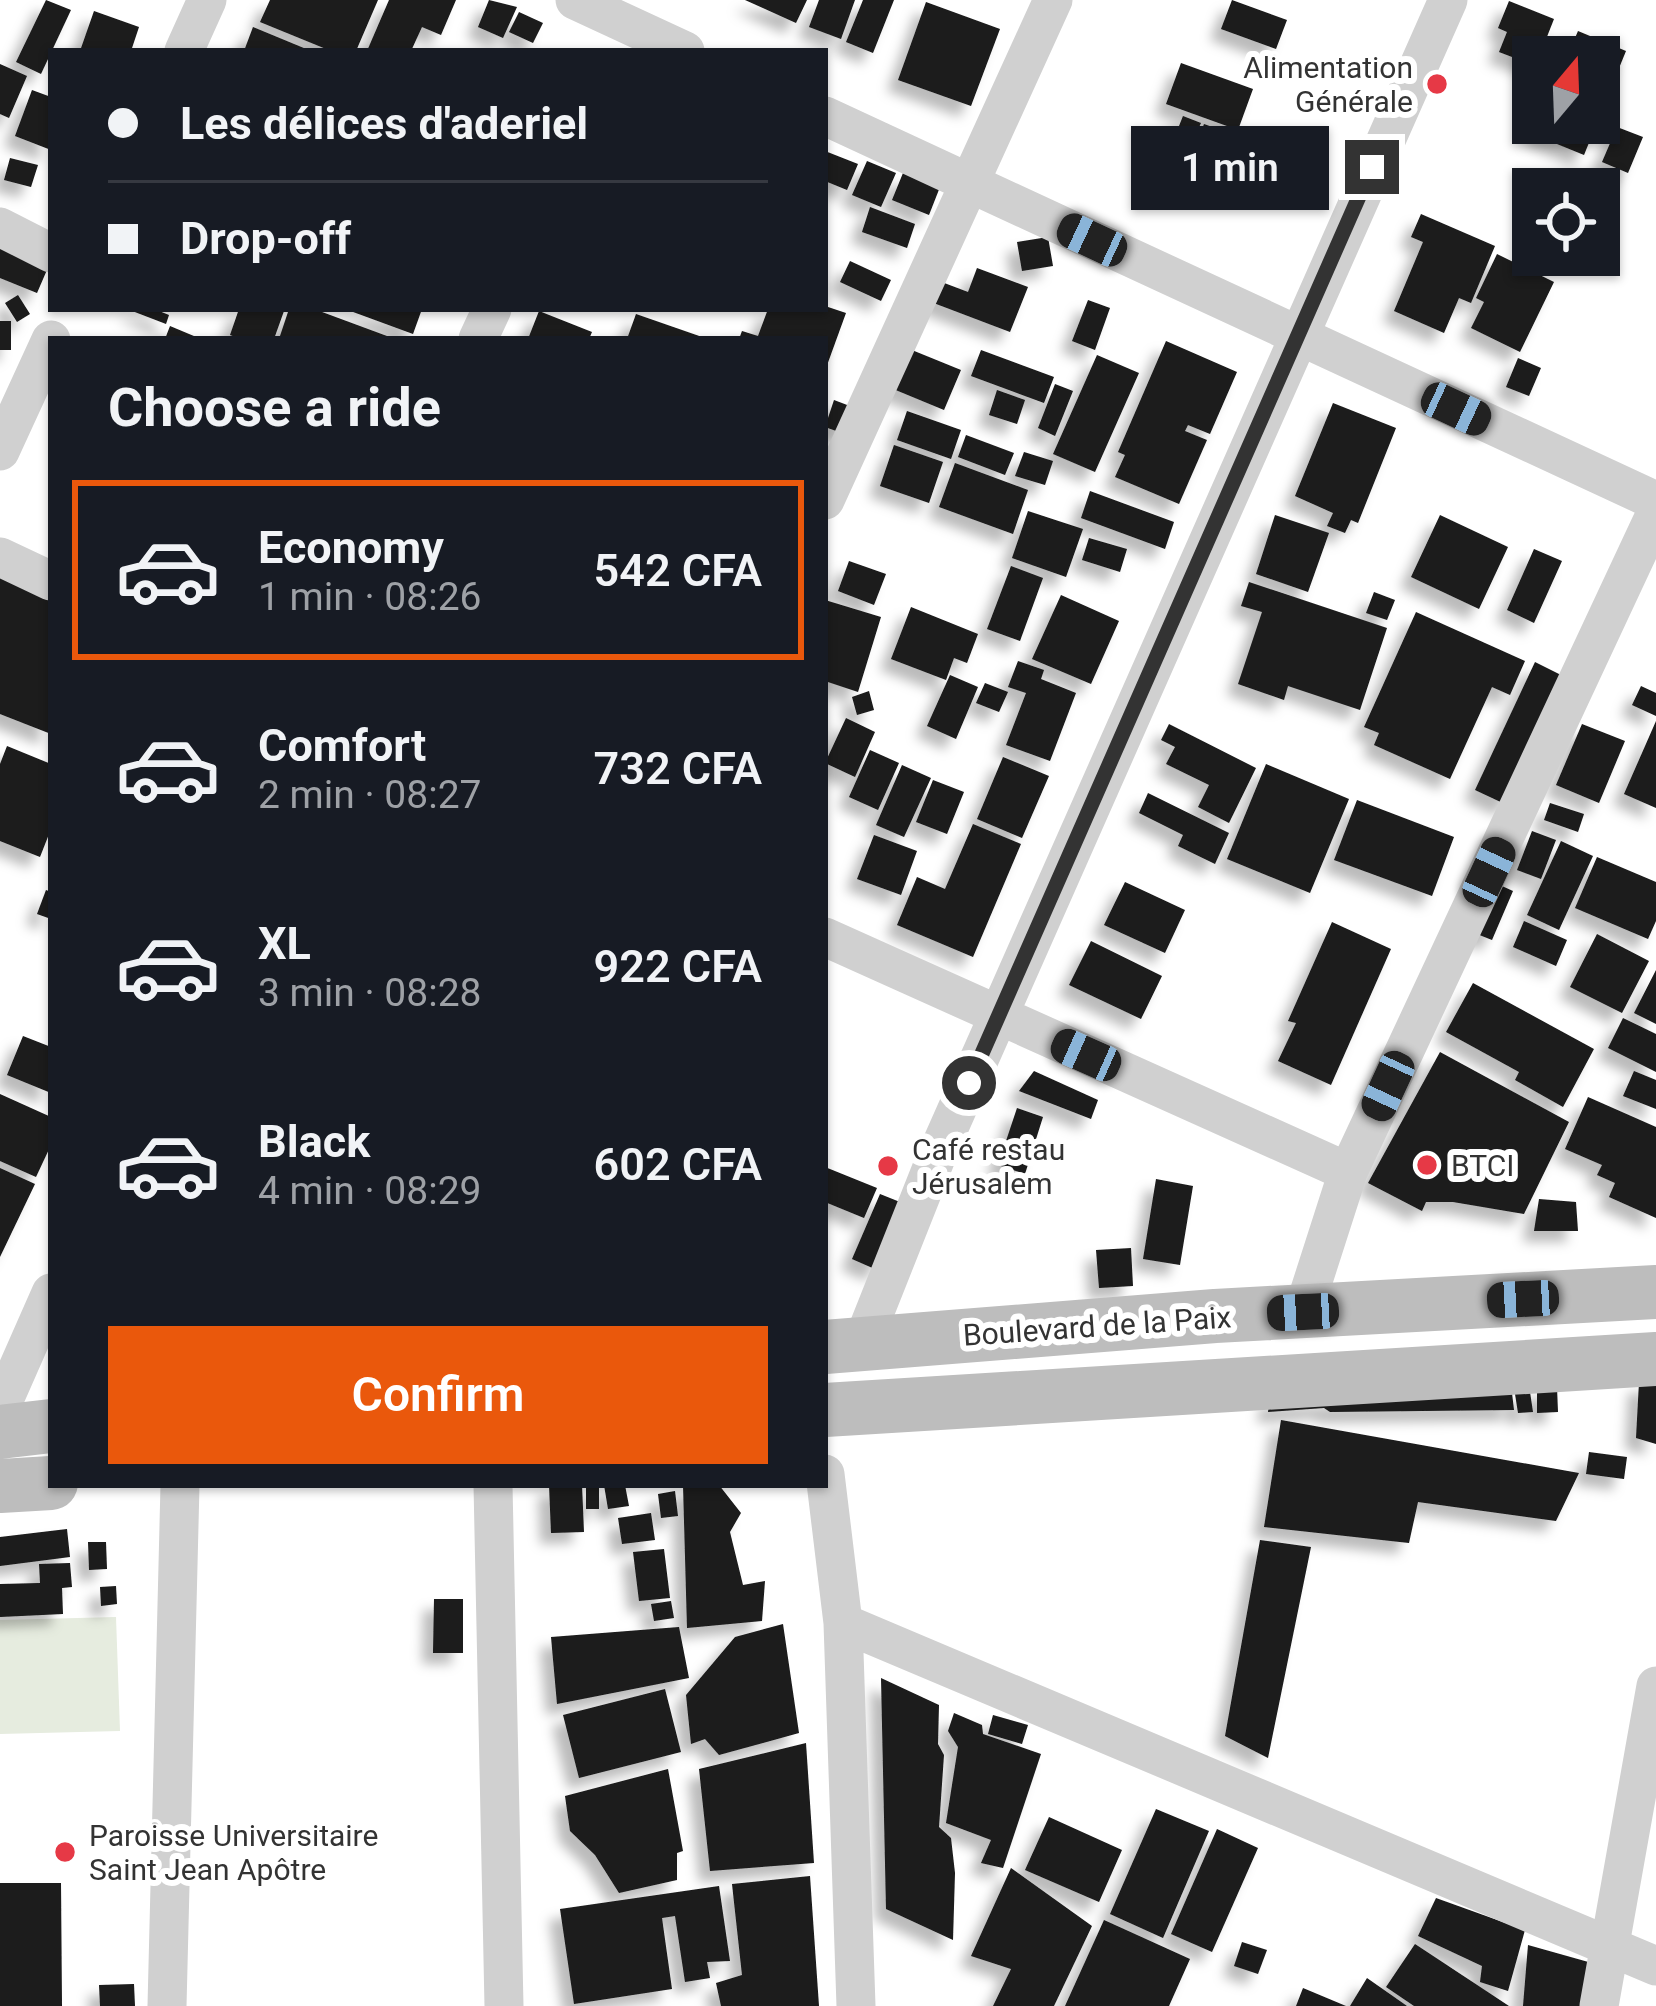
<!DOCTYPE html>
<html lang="en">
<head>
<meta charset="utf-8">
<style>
	:root { --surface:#171b24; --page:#242831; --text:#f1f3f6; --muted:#9ea1a6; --line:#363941; --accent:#ea580c }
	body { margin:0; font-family:Roboto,sans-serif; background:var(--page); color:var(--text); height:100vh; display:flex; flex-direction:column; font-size:45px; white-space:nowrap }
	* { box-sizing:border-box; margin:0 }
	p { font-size:39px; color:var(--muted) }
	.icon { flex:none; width:66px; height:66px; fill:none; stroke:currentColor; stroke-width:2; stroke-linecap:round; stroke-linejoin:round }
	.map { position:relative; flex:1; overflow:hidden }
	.sheet { position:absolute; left:48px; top:336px; width:780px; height:1152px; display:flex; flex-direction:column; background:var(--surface); border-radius:0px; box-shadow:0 3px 9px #0004 }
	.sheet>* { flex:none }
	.hud { position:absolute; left:48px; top:48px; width:780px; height:264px; border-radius:0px; box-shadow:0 3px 9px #0004; display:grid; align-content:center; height:264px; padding:0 60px; background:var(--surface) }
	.needle { width:78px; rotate:19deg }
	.tools { position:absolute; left:1512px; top:36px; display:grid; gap:24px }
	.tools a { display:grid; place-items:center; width:108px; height:108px; border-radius:0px; background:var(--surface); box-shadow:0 3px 9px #0004; font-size:60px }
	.end { position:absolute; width:54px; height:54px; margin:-27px; border:15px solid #333; background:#fff; box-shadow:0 0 0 6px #fff }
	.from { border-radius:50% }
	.bubble { position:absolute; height:84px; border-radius:0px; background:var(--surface); box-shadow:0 3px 9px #0004; font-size:39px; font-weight:600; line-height:84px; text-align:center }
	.car { position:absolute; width:36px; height:72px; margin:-36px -18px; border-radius:15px; box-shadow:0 0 9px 3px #0007; background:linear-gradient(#222 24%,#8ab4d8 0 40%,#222 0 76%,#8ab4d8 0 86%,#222 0) }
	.hud b { display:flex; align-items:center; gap:42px; height:114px; font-size:45px }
	.hud b+b { border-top:3px solid var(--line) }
	.hud i { width:30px; height:30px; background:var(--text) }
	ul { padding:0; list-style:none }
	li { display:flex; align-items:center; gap:36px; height:180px; margin:0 24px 18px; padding:0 36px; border:6px solid transparent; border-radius:0px }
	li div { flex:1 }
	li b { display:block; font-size:45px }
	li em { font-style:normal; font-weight:600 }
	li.active { border-color:var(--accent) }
	li>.icon { width:108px; height:108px; stroke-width:1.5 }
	h2 { padding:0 60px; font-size:54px; line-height:144px }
	.action { display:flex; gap:24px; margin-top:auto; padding:24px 60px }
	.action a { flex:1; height:138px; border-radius:0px; background:var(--accent); color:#fff; font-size:48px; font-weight:600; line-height:138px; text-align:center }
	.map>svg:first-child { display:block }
	.green { fill:#e6ecdf }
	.building { fill:#1a1a1a; filter:url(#shadow) }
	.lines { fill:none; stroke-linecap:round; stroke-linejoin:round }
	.minor { stroke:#d0d0d0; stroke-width:39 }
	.secondary { stroke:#bdbdbd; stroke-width:54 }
	.route { stroke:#333; stroke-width:15 }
	.poi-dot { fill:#e63946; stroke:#fff; stroke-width:4.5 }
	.labels { text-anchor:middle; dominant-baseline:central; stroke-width:12; stroke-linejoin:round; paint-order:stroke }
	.poi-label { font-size:30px; fill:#333; stroke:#fff; text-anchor:start }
	.street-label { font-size:30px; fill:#333; stroke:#fff }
</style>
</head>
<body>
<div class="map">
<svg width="1656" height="2006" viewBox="0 0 1656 2006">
	<defs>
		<filter id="shadow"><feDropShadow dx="-11" dy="11" stdDeviation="6" flood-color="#0004"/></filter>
	</defs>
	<rect width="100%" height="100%" fill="#fff"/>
	<!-- green -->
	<path class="green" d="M116 1617 120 1731 0 1734V1620Z"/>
	<!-- building -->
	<path class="building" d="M46 0 71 10 41 74 16 62Z
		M270 0H378L356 51H331L260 22Z
		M389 0H456L441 35 422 27 411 51H367Z
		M489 0 517 7 503 38 478 27Z
		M745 0H807L796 23Z
		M819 0H855L841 39 809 27Z
		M863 0H894L873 53 846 42Z
		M1232 0 1287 20 1276 49 1221 29Z
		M1509 1 1554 19 1539 57H1533V65L1499 52 1507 32 1498 28Z
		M926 2 1000 29 971 106 898 80Z
		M94 11 139 27 131 51H80Z
		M519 12 543 23 533 43 509 32Z
		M253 27 311 51H244Z
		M1578 31 1626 51 1599 117V57H1567Z
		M1181 63 1253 89 1238 130 1166 104Z
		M0 64 27 76 9 118 0 114Z
		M32 90 51 97V150L15 136Z
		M1183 116 1201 123 1194 138 1177 131Z
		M1540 123H1597L1584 155 1535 135Z
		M1204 124 1257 143 1247 170 1194 151Z
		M1617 127 1643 137 1628 173 1602 162Z
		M825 151 858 164 847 190 825 181Z
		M10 158 38 165 31 187 4 180Z
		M867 161 896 173 881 207 852 195Z
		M903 173 940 187 929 215 892 200Z
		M870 207 915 224 907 248 862 232Z
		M1421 214 1495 246 1471 303 1459 298 1444 333 1394 311 1423 242 1411 237Z
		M1048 237 1053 266 1022 271 1017 242Z
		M0 242 50 263 37 293 0 278Z
		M1497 254 1554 282 1520 352 1471 328 1484 302 1476 298Z
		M850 261 891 280 881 301 840 282Z
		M977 268 1028 287 1010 332 931 302 939 281 968 292Z
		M18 295 30 314 17 322 5 303Z
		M1088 300 1110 308 1095 350 1072 341Z
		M825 306 846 313 826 368 825 339H739L742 331 758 336 768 309H825Z
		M127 309H154L169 315 166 324Z
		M239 309 284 311 274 339H241L230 335Z
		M289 309H314L395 339H279Z
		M345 309H422L413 334Z
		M539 311 592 332 589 339H528Z
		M636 314 705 338V339H627Z
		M0 321H11V350H0Z
		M170 326 201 339H165Z
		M1166 341 1237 372 1210 434 1188 425 1185 431 1207 440 1179 504 1115 477 1125 455 1118 452Z
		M902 346 961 370 944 410 886 386Z
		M981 350 1054 377 1044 403 971 376Z
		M1097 355 1139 373 1095 472 1053 454Z
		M1518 358 1541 368 1529 396 1506 387Z
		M1055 384 1073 391 1055 436 1038 428Z
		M997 390 1025 400 1017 424 989 415Z
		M834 400 863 411 853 437 825 427Z
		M1333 403 1396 428 1358 523 1351 520 1345 533 1327 526 1333 513 1295 496Z
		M907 411 961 430 951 459 897 440Z
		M966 435 1014 453 1005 475 958 457Z
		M894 445 943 462 929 503 880 486Z
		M1024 452 1053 461 1045 485 1015 476Z
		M955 463 1028 490 1013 534 939 507Z
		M1090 491 1174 522 1165 549 1081 518Z
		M1028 511 1083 529 1066 577 1012 558Z
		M1275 515 1329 533 1308 592 1256 574Z
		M1440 515 1508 547 1479 609 1411 577Z
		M1089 538 1127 549 1120 572 1082 560Z
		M1534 549 1562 561 1534 623 1507 610Z
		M849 561 886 574 874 605 838 591Z
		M1011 566 1043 578 1020 641 987 629Z
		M0 577 51 599V734L0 714Z
		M1249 582 1387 628 1360 710 1288 686 1284 700 1238 684 1262 612 1241 606Z
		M1374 592 1395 600 1387 620 1366 613Z
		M1061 595 1119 621 1091 684 1032 659Z
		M825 600 881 617 858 692 825 681Z
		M911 607 978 634 967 663 954 658 946 680 891 659Z
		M1416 612 1525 661 1510 695 1492 687 1450 779 1374 745 1379 733 1364 727Z
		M1018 661 1044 670 1041 679 1076 693 1050 761 1006 745 1026 693 1008 687Z
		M1535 662 1567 678 1507 805 1475 790Z
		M950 675 978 687 956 739 927 726Z
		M985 683 1008 692 999 712 976 703Z
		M1641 686 1656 693V716L1632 705Z
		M869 691 874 710 857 715 852 697Z
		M846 718 875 732 855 777 825 763Z
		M1656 721V808L1624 794Z
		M1169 724 1256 768 1229 823 1198 807 1209 785 1166 764 1175 747 1161 740Z
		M1582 724 1625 741 1599 803 1556 785Z
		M7 746 51 764V829L40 857 0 841V764Z
		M870 750 899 763 878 810 849 797Z
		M1003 757 1049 776 1022 838 977 819Z
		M1266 764 1349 799 1310 893 1227 859Z
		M902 765 931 778 904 837 876 825Z
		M933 780 964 792 947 834 916 822Z
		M1148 793 1229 833 1215 864 1178 846 1183 835 1139 813Z
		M1357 800 1454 837 1432 896 1334 860Z
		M1550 803 1584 814 1578 832 1544 820Z
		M973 824 1021 844 973 957 897 925 917 877 945 889Z
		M1532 831 1556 840 1541 879 1517 870Z
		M874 835 917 851 901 895 857 879Z
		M1561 841 1593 856 1559 930 1527 915Z
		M1597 857 1656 882V921L1648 939 1575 908Z
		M1125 882 1185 910 1165 953 1104 925Z
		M1493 882 1513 891 1492 940 1472 932Z
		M46 890 51 892V919L37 914Z
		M1524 921 1567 940 1556 966 1513 947Z
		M1332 922 1391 949 1331 1085 1278 1061 1296 1023 1288 1021Z
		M1597 934 1649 961 1622 1013 1570 987Z
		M1091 941 1162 976 1141 1019 1069 985Z
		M1656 970V1024L1634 1013Z
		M1473 983 1594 1049 1563 1107 1515 1080 1519 1072 1446 1032Z
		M1623 1018 1656 1034V1072L1608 1048Z
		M23 1036 51 1047V1093L7 1075Z
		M1440 1052 1569 1122 1524 1214 1453 1202H1426L1422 1211 1368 1183Z
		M1034 1071 1098 1100 1091 1119 1019 1091Z
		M1634 1071 1656 1080V1109L1623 1096Z
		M0 1094 51 1117V1145L36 1177 0 1161Z
		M1588 1097 1656 1127V1218L1609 1197 1615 1183 1597 1175 1602 1165 1565 1149Z
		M1017 1108 1043 1117 1025 1174 998 1165Z
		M825 1167 877 1188 864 1218 825 1202Z
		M0 1168 35 1184 0 1257Z
		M1156 1179 1193 1186 1180 1265 1143 1259Z
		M880 1194 905 1204 877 1270 852 1259Z
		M1539 1199 1576 1202 1578 1231H1534Z
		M1131 1248 1133 1286 1099 1288 1096 1250Z
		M1639 1382H1656V1444L1636 1438Z
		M1557 1387 1558 1412 1537 1413V1388Z
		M1530 1392 1533 1412 1518 1413 1515 1394Z
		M1512 1393 1514 1410 1330 1412 1324 1408 1268 1412 1270 1397Z
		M1281 1420 1579 1473 1556 1521 1418 1502 1409 1543 1264 1527Z
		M1589 1452 1627 1457 1624 1479 1586 1474Z
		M549 1485H582L584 1532 551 1533Z
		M586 1485H599V1509H586Z
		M604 1485H625L629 1506 608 1509Z
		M683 1485H719L741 1513 730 1532 743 1585 765 1581 762 1621 687 1628Z
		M675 1491 678 1516 661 1518 658 1494Z
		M651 1513 655 1540 622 1544 618 1518Z
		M67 1529 70 1557 0 1566V1537Z
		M1260 1540 1311 1547 1268 1758 1225 1736Z
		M88 1542H106L107 1569 89 1570Z
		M664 1549 670 1598 639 1601 633 1552Z
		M70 1563 72 1587 62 1588 63 1614 0 1617V1584L40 1583 39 1564Z
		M116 1586 117 1604 101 1606 100 1587Z
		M434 1599H463V1653H433Z
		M671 1601 674 1618 654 1621 651 1604Z
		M783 1624 799 1733 719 1755 705 1739 691 1744 686 1695 735 1637Z
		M679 1627 689 1678 557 1704 551 1637Z
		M881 1678 939 1705 938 1744 944 1755 939 1827 951 1838 955 1873 953 1940 886 1909Z
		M665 1689 681 1752 579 1778 563 1715Z
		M954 1713 982 1725 983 1734 1041 1754 1003 1868 981 1863 991 1840 946 1823 958 1747 948 1731Z
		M993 1715 1028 1725 1022 1744 988 1734Z
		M806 1743 814 1863 710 1871 699 1769Z
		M668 1769 683 1851 677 1853V1880L619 1893 595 1855 570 1831 565 1796Z
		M1156 1809 1209 1831 1163 1938 1110 1914Z
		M1049 1817 1122 1850 1099 1902 1025 1870Z
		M1217 1829 1258 1848 1212 1952 1171 1934Z
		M1011 1868 1092 1926 1054 2006H993L1011 1969 971 1956Z
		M810 1876 819 2006H721L716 1983 742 1975 732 1884Z
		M0 1883H61L62 2006H0Z
		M719 1886 730 1961 707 1962 710 1978 685 1982 675 1916 662 1918 672 1989 574 2004 560 1909Z
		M1436 1898 1525 1930 1508 1991 1480 1982 1482 1966 1418 1936Z
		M1104 1920 1190 1959 1169 2006H1065Z
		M1242 1942 1267 1950 1258 1974 1234 1966Z
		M1415 1944 1509 2006H1414L1386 1987Z
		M1528 1945 1599 1965 1586 2006H1523Z
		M1367 1978 1407 2006H1350Z
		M134 1984 135 2006H100L99 1985Z
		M1303 1988 1346 2006H1296Z"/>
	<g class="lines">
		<!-- minor -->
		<path class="minor" d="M575 0 685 51
			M184 51 207 0
			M825 116 1656 501
			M0 227 51 253
			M478 339 492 309
			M0 451 51 340
			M825 500 1053 0
			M0 557 51 581
			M825 937 1348 1172
			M1303 1312 1348 1172 1656 513
			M862 1344 939 1150 1448 0
			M0 1409 51 1293
			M825 1474 843 1623 856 2006
			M493 1485 504 2006
			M843 1623 1656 1966
			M167 2006 180 1485
			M1599 2006 1656 1686"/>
		<!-- secondary -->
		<path class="secondary" d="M825 1347 1215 1316 1656 1292
			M825 1410 1656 1359
			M0 1432 51 1426
			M0 1486 51 1483"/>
	</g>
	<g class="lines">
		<!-- route -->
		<path class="route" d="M969 1083 1372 167"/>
	</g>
	<!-- markers -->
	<g class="poi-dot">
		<circle cx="1437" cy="84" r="12"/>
		<circle cx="1427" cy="1165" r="12"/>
		<circle cx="888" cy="1166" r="12"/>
		<circle cx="65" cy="1852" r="12"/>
	</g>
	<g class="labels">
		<!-- poi labels -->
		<g class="poi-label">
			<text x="1413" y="67" text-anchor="end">Alimentation<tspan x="1413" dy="34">Générale</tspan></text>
			<text x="912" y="1149">Café restau<tspan x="912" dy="34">Jérusalem</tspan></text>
			<text x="1451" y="1165">BTCI</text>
			<text x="89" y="1835">Paroisse Universitaire<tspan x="89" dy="34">Saint Jean Apôtre</tspan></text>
		</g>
		<!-- street labels -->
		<g class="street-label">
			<text transform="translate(1097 1326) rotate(-4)">Boulevard de la Paix</text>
		</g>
	</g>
</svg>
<div class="tools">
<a><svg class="needle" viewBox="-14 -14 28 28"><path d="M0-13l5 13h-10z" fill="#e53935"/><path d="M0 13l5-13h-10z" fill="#9ea1a6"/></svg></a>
<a><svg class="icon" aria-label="locate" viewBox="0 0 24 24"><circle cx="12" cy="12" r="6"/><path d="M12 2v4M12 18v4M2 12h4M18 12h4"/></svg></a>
</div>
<i class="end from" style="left:969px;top:1083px"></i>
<i class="end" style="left:1372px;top:167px"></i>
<div class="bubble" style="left:1131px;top:126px;width:198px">1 min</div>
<i class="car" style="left:1092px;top:240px;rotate:295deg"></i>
<i class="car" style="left:1456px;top:409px;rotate:115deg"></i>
<i class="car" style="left:1489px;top:872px;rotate:25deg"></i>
<i class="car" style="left:1086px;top:1055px;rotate:294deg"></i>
<i class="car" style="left:1388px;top:1086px;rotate:205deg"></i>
<i class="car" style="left:1523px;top:1299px;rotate:267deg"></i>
<i class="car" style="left:1303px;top:1312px;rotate:267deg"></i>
<div class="hud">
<b><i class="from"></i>Les délices d'aderiel</b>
<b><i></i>Drop-off</b>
</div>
<section class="sheet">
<h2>Choose a ride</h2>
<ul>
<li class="active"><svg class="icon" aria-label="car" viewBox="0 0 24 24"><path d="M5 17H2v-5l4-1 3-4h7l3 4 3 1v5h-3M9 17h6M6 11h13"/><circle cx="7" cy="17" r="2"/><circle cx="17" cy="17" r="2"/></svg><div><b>Economy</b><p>1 min · 08:26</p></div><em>542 CFA</em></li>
<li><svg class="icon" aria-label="car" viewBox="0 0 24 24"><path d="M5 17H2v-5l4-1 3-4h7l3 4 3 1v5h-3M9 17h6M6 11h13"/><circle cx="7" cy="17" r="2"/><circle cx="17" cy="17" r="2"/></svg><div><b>Comfort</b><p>2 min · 08:27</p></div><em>732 CFA</em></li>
<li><svg class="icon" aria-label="car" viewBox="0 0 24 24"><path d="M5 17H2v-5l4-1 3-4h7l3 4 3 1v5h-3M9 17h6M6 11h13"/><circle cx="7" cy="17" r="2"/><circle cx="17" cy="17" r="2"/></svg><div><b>XL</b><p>3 min · 08:28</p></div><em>922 CFA</em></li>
<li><svg class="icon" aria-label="car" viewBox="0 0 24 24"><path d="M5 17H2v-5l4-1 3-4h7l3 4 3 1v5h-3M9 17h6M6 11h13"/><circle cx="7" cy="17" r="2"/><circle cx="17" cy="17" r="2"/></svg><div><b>Black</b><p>4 min · 08:29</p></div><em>602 CFA</em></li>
</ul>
<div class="action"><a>Confirm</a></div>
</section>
</div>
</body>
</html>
